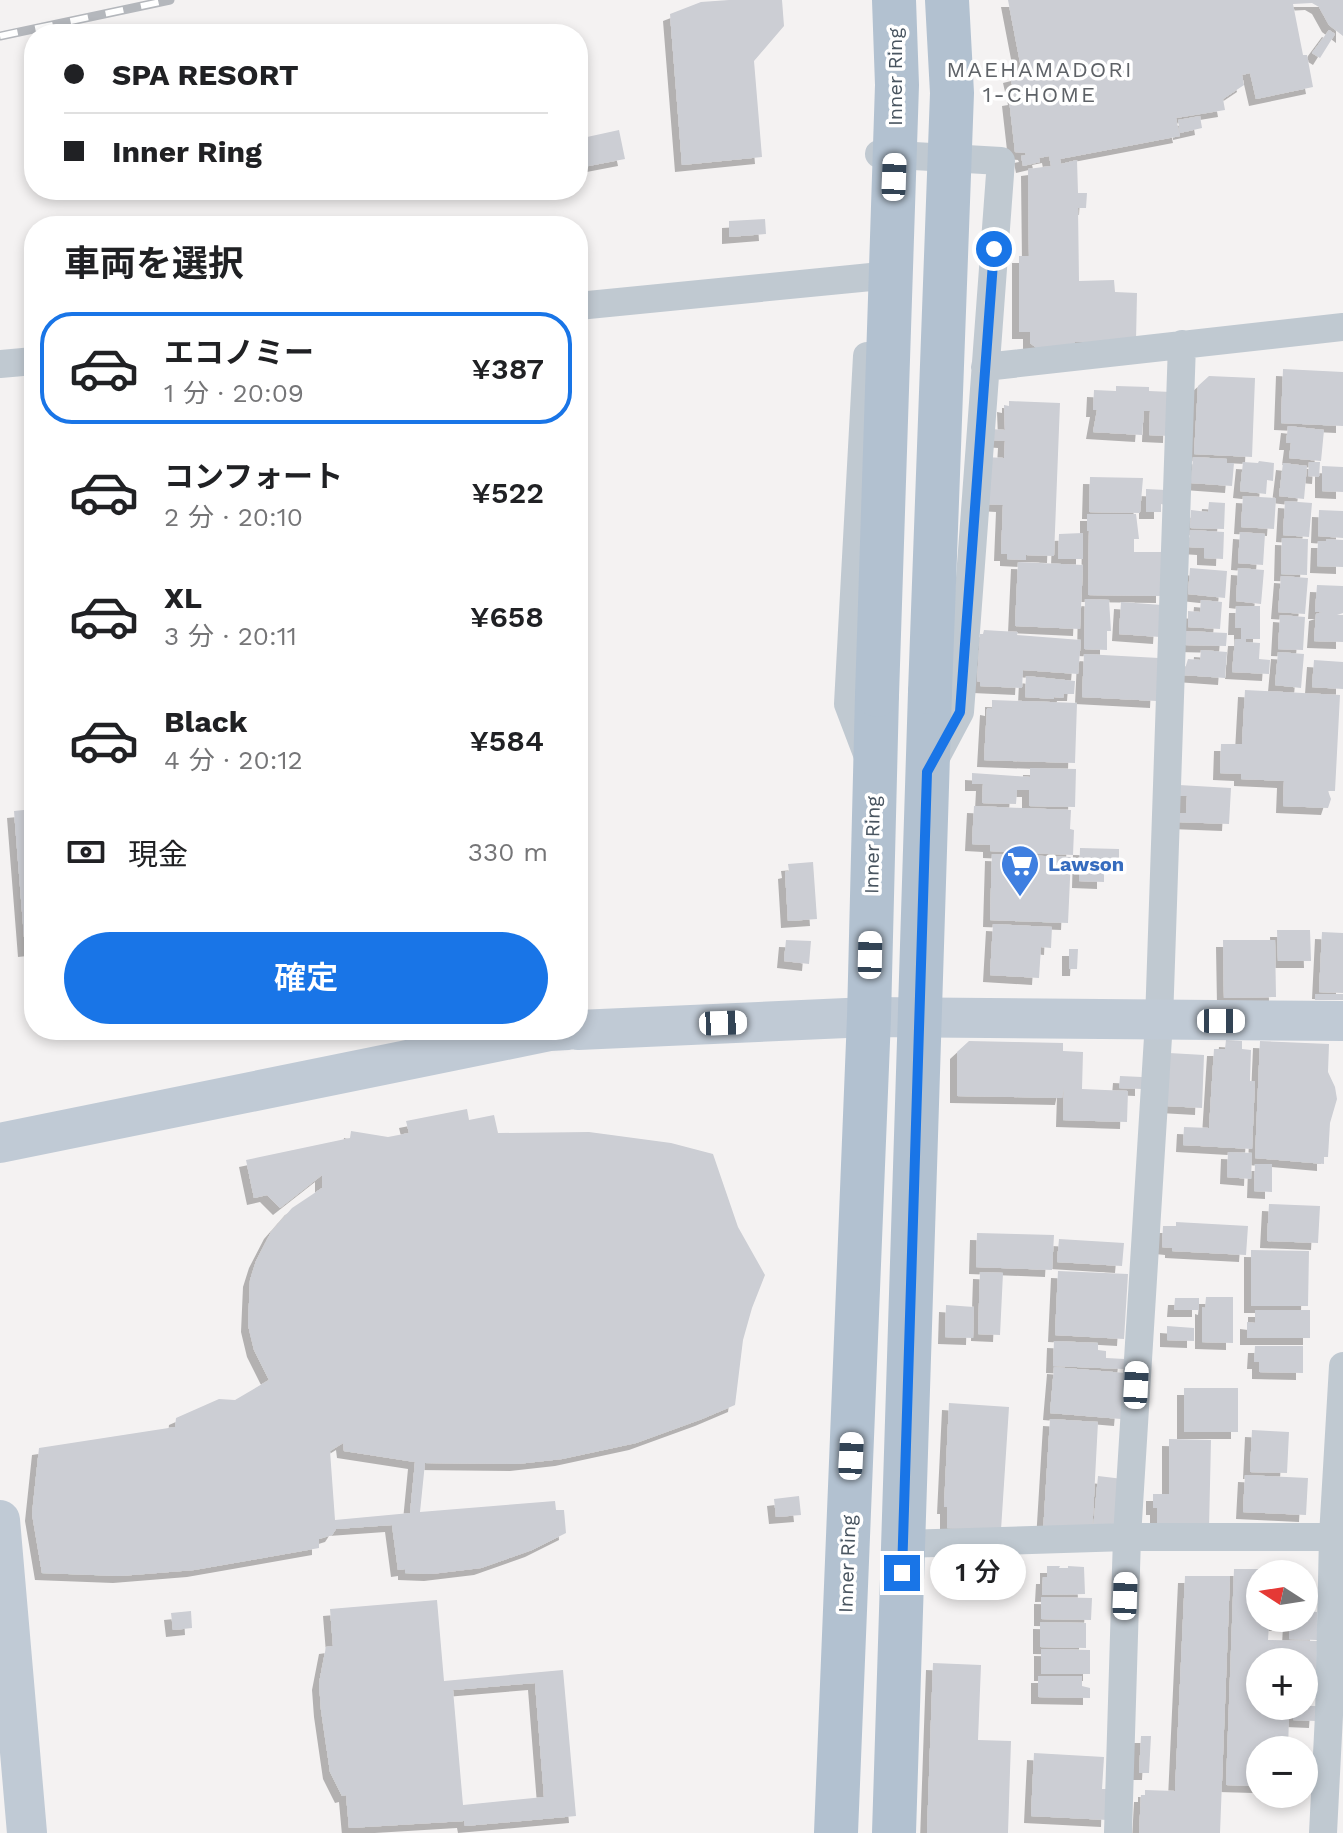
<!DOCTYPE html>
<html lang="ja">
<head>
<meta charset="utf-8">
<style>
	:root { --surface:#fff; --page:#f6f6f6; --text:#202124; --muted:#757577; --line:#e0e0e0; --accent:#1975e7 }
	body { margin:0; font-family:"Work Sans","Noto Sans JP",sans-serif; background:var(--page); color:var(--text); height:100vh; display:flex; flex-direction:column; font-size:30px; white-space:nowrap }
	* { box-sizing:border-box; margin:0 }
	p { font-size:26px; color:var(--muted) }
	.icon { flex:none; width:44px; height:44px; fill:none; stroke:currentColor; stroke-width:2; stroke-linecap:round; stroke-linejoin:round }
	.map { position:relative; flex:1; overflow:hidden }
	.details { position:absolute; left:24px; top:216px; width:564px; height:824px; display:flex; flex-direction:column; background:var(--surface); border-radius:32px; box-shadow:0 4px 12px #0003 }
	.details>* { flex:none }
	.top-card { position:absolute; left:24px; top:24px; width:564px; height:176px; border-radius:32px; box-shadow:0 4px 12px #0003; display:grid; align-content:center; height:176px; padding:0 40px; background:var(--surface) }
	.needle { width:52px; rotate:282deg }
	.buttons { position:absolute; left:1246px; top:1560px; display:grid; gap:16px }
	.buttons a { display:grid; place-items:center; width:72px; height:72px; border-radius:50%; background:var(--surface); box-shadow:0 4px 12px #0003; font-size:40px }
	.end { position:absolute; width:36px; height:36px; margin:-18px; border:10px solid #1975e7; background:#fff; box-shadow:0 0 0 4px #fff }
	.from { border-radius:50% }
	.bubble { position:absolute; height:56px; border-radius:28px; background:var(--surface); box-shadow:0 4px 12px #0003; font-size:26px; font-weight:600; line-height:56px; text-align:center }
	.car { position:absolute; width:24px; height:48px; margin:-24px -12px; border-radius:10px; box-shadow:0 0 6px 2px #0007; background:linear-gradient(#fff 24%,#345 0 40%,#fff 0 76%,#345 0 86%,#fff 0) }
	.top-card b { display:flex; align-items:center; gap:28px; height:76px; font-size:30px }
	.top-card b+b { border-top:2px solid var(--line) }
	.top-card i { width:20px; height:20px; background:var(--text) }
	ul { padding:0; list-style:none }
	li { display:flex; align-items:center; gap:24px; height:112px; margin:0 16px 12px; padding:0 24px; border:4px solid transparent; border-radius:32px }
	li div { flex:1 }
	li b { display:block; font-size:30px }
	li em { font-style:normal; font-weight:600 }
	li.current { border-color:var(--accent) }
	li>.icon { width:72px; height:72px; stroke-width:1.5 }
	h2 { padding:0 40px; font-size:36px; line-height:96px }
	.pay { display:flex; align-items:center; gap:20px; height:88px; padding:0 40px; font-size:30px }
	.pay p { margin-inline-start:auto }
	.button { display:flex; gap:16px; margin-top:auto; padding:16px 40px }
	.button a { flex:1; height:92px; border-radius:48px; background:var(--accent); color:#fff; font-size:32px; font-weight:600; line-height:92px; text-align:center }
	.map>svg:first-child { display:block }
	.building { fill:#ccced4; fill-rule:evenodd; filter:url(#shadow) }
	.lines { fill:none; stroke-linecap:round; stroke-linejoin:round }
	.street { stroke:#c0c9d1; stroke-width:28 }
	.secondary { stroke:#c0cad5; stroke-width:40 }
	.primary { stroke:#b2c1d0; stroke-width:44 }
	.rail-casing { stroke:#b4b7bc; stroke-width:9 }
	.rail { stroke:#fff; stroke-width:6; stroke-dasharray:18; stroke-linecap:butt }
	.primary-bridge { stroke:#b2c1d0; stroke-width:44 }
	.route { stroke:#1975e7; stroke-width:10 }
	.labels { text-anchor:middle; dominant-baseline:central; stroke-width:7; stroke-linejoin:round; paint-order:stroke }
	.street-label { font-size:20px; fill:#495560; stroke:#fff }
	.shop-label { font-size:20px; font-weight:bold; fill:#366cbe; stroke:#fff; text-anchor:start }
	.neighbourhood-label { font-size:22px; letter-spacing:2px; fill:#5e6267; stroke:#fff }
</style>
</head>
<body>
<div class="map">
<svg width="1343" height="1833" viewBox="0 0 1343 1833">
	<defs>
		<filter id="shadow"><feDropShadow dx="-7" dy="7" stdDeviation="0" flood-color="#0004"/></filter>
	</defs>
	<rect width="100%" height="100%" fill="#f4f2f2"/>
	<!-- building -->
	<path class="building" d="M729 0H782L784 26 754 61 762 157 682 165 670 14 701 2Z
		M1008 0H1343V36L1329 25 1319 7 1312 3 1293 4 1303 55H1307L1313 87 1256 99 1250 73 1242 75 1244 85 1223 99 1225 110 1176 118 1180 136 1060 159 1061 164 1077 160 1078 193H1087L1086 208H1078L1079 281 1114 280 1115 292 1137 293 1136 341 1075 342V348L1038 349 1030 343V332H1019V256H1029L1028 169 1051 166 1049 156 1039 158 1040 162 1023 166 1021 156 1026 155 1025 153 1015 152 1009 99 1015 98 1010 76 1022 73Z
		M1329 30 1335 34 1320 58 1312 53Z
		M1200 116 1202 128 1180 133 1178 120Z
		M619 130 625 159 578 168V139Z
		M765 219 766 234 729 237V221Z
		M1283 369 1343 372V426L1281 423Z
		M1209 376 1255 378 1252 457 1194 454 1198 386Z
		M1116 386 1149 387V391L1171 392 1170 436 1149 435 1150 411H1144L1142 435 1093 432 1097 410H1093L1094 390 1116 391Z
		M1009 401 1060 403 1054 556 1026 555V560L1007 559V554H1001L1003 505 985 504V457L1004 458 1005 441 990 440V429L1005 430 1004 405 1009 406Z
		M1288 426 1324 430 1321 461 1289 458 1291 443H1286Z
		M1193 457 1227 459V463H1234L1232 486 1191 483Z
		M1259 461 1274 463 1273 481 1267 480 1266 494 1240 491 1243 462 1258 463Z
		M1309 462H1320L1319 477 1308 476Z
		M1283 463 1307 466 1304 499 1279 496Z
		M1322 466 1343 467V492L1322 491Z
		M1090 477 1143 478 1140 513 1089 512Z
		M1146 489 1166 490 1165 505 1161 504V512H1146Z
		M1243 496 1276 498 1274 529 1241 527Z
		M1285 501 1312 503 1309 537 1283 535Z
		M1209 502 1225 503 1224 529 1190 528 1191 510 1208 512Z
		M1319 510 1343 511V538L1318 536Z
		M1087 514H1136L1139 539H1134V552H1163V596L1088 595 1089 531H1087Z
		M1190 530 1224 532 1223 559 1204 558V548L1189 547Z
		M1240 532 1265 534 1263 565 1238 563Z
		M1083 533V559H1058L1059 534Z
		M1282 538 1308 539 1307 575 1281 574Z
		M1326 539 1343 540V567L1317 566 1318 541H1326Z
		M1018 562 1083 565 1080 629 1015 626Z
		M1190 568 1227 571 1225 598 1188 594Z
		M1238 568 1264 570 1261 604 1236 601Z
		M1281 576 1308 578 1305 614 1278 612Z
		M1317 585 1343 586V613L1337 615H1343V642L1314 641 1316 614 1322 612H1315Z
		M1085 599 1109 600 1111 631H1107V650L1084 649Z
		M1201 600 1222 602 1220 629 1188 627V611L1200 612Z
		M1121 602 1162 605 1160 637 1119 634Z
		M1236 606H1260V639H1246V642L1260 643 1259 659 1270 660 1269 674 1232 672 1235 639H1241V628H1235Z
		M1280 615 1305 617 1303 650 1278 649Z
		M984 630 1018 632 1017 635 1081 640 1078 674 1023 670 1022 688 980 686V682L977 681 980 634H983Z
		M1185 631 1227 633 1226 646 1185 645Z
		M1201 650 1227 652 1225 678 1183 675 1188 659 1200 660Z
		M1278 652 1304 654 1301 688 1275 685Z
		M1084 654 1159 658 1157 701 1082 697Z
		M1314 660 1343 662V689L1312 687Z
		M1026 676 1075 681 1074 694H1064L1063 698 1054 697V699L1025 697Z
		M1245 690 1340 695 1335 791H1328L1331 799 1328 808 1283 806 1284 781 1241 779V774L1220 773 1221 744H1242Z
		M992 700 1077 703 1075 763 984 760 987 708 992 709Z
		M1030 768 1076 769 1075 807 1029 806V790H1017L1016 804 982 803 983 784H972V773L1030 777Z
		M1179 785 1231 788 1229 824 1178 822V813H1186L1187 796H1178Z
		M974 806 1071 810 1070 829 1074 830 1073 855 990 851V845L972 844Z
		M34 809V949L25 950 14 811Z
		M1080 848 1119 849V864H1110L1109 871H1104V882L1079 881Z
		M992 854 1071 857 1068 923 990 920Z
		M813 862 817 919 788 921 785 872 789 871 788 864Z
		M993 924 1052 927 1051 948 1041 947 1039 978 990 975Z
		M1277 930H1310L1311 961H1278Z
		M1322 932 1343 933V993L1319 992Z
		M786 940 811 941 809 964 784 961Z
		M1223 940H1275L1276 997 1224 998Z
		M1069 949H1078L1077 969H1069Z
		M1315 994H1343V1000H1315Z
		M1226 1040 1242 1041V1049L1251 1050 1250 1081H1255L1252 1149 1183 1145 1184 1127 1209 1128 1214 1049H1225Z
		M969 1041 1063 1043V1051L1083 1052 1082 1089 1128 1091 1127 1122 1063 1120 1064 1088 1062 1098 957 1096V1052Z
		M1260 1041 1329 1044 1328 1072 1335 1087 1337 1099 1330 1123 1328 1157H1324V1164L1255 1158Z
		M1169 1053 1204 1055 1202 1108 1167 1106Z
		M1120 1076 1142 1077V1089L1119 1088Z
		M467 1109 469 1120 494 1115 498 1133 589 1132 671 1143 713 1154 738 1227 765 1275 752 1308 743 1340 735 1405 702 1419 636 1443 562 1459 517 1464 425 1463 420 1512 555 1501 556 1510H564L566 1533 532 1550 481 1568 431 1574 405 1573V1569L398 1570 392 1525 336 1529 332 1535 319 1539V1548L194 1570 120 1576 42 1573 32 1514 39 1448 175 1427 176 1418 219 1399 235 1400 269 1380 254 1350 248 1325 250 1280 256 1261 271 1232 292 1208 322 1188V1175L280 1208 267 1195 254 1198 246 1160 350 1138 351 1131 388 1137 409 1133 406 1121ZM343 1443 344 1451 415 1462 410 1513 335 1520 330 1451Z
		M1228 1152 1252 1153 1251 1179 1227 1177Z
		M1255 1164H1272V1192L1254 1191Z
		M1269 1204 1320 1206 1318 1243 1267 1241Z
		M1176 1222 1248 1226 1246 1255 1172 1251V1248L1162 1247 1163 1226H1176Z
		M977 1233 1054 1235 1052 1270 976 1267Z
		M1059 1239 1124 1243 1122 1266 1057 1262Z
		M1251 1250 1309 1251 1308 1306H1251Z
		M1058 1271 1128 1274 1124 1339 1055 1335Z
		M980 1272 1003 1273 1000 1335 978 1334Z
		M1206 1297H1233V1343L1202 1342V1307L1205 1308Z
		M1175 1298H1199V1310H1174Z
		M946 1305 974 1307 973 1338 945 1337Z
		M1255 1310H1310V1338H1247V1322L1255 1323Z
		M1167 1326 1194 1328V1341L1167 1340Z
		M1054 1341 1098 1343V1350L1106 1351V1358L1125 1359 1124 1369 1053 1366Z
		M1255 1346H1303V1373L1259 1372V1362H1254Z
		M1054 1367 1125 1373 1121 1419 1050 1413Z
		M1184 1388H1238V1432H1184Z
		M949 1403 1009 1407 1001 1530 947 1528V1507H944Z
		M1050 1419 1098 1422 1092 1535 1043 1533Z
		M1252 1430 1289 1432 1287 1473 1250 1472Z
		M1169 1439 1211 1440 1209 1529H1157V1508H1153V1494H1169Z
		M1245 1475 1308 1478 1306 1515 1243 1512Z
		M1098 1476 1123 1479 1117 1531 1093 1529Z
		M799 1496 801 1515 776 1517 774 1499Z
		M1047 1566H1060L1059 1568H1068V1566L1084 1567 1085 1594 1042 1595 1043 1577H1047Z
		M1234 1569H1271V1574H1260V1618H1279V1624H1269L1268 1640 1317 1641 1316 1697 1304 1696V1662H1260V1706H1278L1277 1715 1289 1716 1288 1750H1260V1786L1226 1785Z
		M1185 1576H1230L1220 1833H1139L1141 1795H1145V1790L1175 1791Z
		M1041 1597 1092 1598 1091 1620 1041 1619Z
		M437 1600 444 1681 563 1670 576 1816 465 1826 464 1821 349 1828 346 1795 342 1796 330 1772 321 1710 319 1683 326 1647 333 1646 330 1609ZM535 1683 544 1797 463 1805 453 1690Z
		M191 1611 192 1628 173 1630 171 1613Z
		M1304 1611 1317 1612V1640L1289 1639 1290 1618H1304Z
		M1040 1622 1086 1623V1648L1040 1647Z
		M1041 1649 1090 1650V1674H1041Z
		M933 1663 981 1665 978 1740 1011 1741 1008 1833H927Z
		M1038 1676H1082V1686L1090 1688V1698L1038 1697Z
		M1293 1706H1317L1316 1721 1293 1720Z
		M1141 1736H1151L1149 1773H1139Z
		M1034 1753 1104 1757 1102 1789H1109L1108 1820 1031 1816Z"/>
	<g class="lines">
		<!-- street -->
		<path class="street" d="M879 154 1001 161 960 712 934 761
			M578 306 871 277
			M867 356 848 704 867 754
			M0 364 34 361
			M985 367 1343 327
			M903 1544 1127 1537H1343
			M1118 1833 1127 1537 1159 1021 1182 344
			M1323 1833 1329 1715 1333 1536 1343 1366"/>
		<!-- secondary -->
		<path class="secondary" d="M578 1030 869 1017 1343 1021
			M0 1143 550 1031 568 1030
			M0 1520 27 1833"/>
		<!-- primary -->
		<path class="primary" d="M836 1833 869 1017 877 695
			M894 1833 930 692"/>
		<defs>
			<path id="rail" d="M0 36 170 0"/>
		</defs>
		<!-- rail casing -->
		<use href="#rail" class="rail-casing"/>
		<!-- rail -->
		<use href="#rail" class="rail"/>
		<!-- primary-bridge -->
		<path class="primary-bridge" d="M930 692 952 93 947 0
			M877 695 897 85 894 0"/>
	</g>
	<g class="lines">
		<!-- route -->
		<path class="route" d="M902 1573 927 772 960 712 994 249"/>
	</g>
	<!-- icons -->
	<defs>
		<symbol id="supermarket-pin" viewBox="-11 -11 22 30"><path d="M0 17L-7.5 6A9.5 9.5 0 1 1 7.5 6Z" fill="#3f7fe0" stroke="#fff"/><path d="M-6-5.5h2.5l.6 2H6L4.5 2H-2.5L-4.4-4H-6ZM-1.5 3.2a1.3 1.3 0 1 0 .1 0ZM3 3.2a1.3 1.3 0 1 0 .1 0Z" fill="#fff"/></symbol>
	</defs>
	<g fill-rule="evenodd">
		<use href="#supermarket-pin" x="998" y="842" width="44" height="60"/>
	</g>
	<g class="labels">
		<!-- street labels -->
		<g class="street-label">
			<text transform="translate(895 77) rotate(-90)">Inner Ring</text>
			<text transform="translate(872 845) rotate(-89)">Inner Ring</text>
			<text transform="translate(847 1564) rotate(-88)">Inner Ring</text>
		</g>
		<!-- shop labels -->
		<g class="shop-label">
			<text x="1048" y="864">Lawson</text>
		</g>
		<!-- neighbourhood labels -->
		<g class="neighbourhood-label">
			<text x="1040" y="69">MAEHAMADORI<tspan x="1040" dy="25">1-CHOME</tspan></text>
		</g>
	</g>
</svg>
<div class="buttons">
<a><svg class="needle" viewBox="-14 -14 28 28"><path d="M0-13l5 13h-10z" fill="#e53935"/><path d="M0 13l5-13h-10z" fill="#757577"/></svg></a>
<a>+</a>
<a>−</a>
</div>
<i class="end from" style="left:994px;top:249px"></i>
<i class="end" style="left:902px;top:1573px"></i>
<div class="bubble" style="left:930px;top:1544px;width:96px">1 分</div>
<i class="car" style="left:894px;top:177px;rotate:2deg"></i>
<i class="car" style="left:870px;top:955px;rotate:1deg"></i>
<i class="car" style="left:1221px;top:1021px;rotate:90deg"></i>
<i class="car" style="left:723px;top:1023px;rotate:88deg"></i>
<i class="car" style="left:1136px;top:1385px;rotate:3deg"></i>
<i class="car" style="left:851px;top:1456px;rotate:3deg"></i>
<i class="car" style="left:1125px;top:1596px;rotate:2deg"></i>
<div class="top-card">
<b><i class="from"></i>SPA RESORT</b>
<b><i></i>Inner Ring</b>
</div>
<section class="details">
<h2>車両を選択</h2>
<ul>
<li class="current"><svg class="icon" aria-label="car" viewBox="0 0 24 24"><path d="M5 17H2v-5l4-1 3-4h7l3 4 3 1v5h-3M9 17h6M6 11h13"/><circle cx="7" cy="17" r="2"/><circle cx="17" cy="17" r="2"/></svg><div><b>エコノミー</b><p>1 分 · 20:09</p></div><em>¥387</em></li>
<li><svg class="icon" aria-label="car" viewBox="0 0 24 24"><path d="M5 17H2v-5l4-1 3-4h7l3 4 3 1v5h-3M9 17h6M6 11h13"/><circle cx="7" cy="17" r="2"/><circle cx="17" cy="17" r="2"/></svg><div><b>コンフォート</b><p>2 分 · 20:10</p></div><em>¥522</em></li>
<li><svg class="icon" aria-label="car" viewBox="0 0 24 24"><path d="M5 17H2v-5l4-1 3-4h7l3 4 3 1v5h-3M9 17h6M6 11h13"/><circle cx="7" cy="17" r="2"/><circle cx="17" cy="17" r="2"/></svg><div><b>XL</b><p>3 分 · 20:11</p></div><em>¥658</em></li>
<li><svg class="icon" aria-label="car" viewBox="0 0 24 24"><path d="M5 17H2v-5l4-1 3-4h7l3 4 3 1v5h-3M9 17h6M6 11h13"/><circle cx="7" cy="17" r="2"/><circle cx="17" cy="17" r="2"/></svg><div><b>Black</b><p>4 分 · 20:12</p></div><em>¥584</em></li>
</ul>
<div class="pay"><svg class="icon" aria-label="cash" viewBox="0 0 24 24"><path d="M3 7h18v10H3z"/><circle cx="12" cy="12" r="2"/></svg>現金<p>330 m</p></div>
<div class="button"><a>確定</a></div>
</section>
</div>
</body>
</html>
